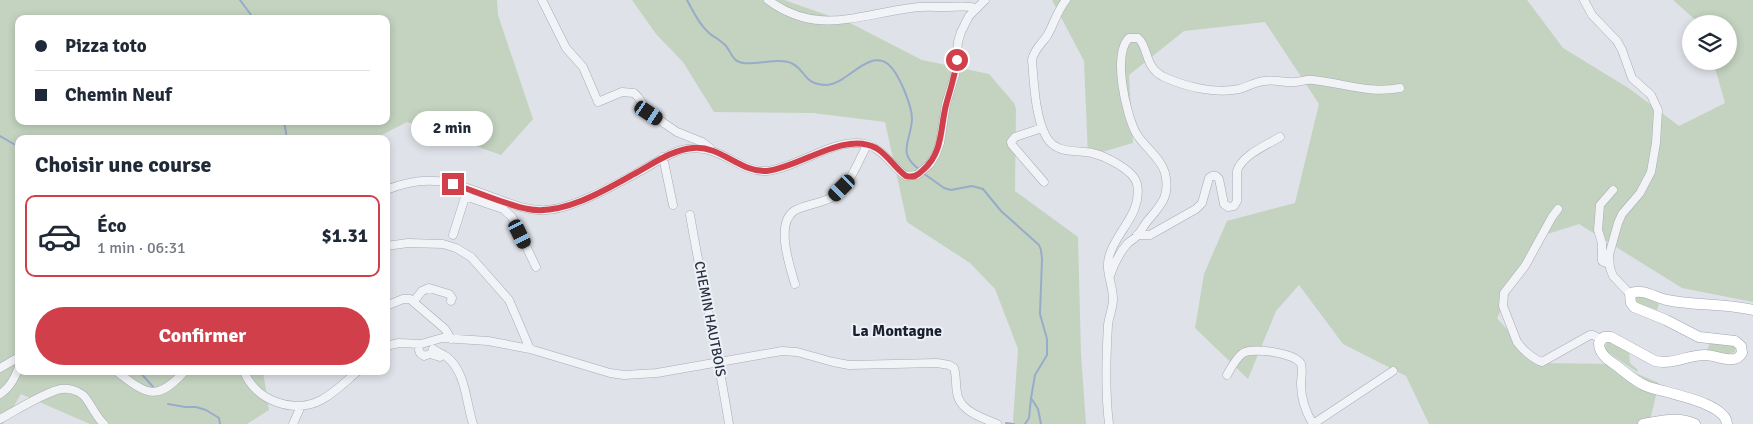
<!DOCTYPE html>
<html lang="fr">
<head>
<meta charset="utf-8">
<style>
	:root { --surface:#fff; --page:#f6f6f7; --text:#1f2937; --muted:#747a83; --line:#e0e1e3; --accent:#d1404a }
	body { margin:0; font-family:Signika,sans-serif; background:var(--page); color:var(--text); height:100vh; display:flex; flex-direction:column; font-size:19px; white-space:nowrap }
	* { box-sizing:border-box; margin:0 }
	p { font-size:16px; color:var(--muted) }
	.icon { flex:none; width:28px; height:28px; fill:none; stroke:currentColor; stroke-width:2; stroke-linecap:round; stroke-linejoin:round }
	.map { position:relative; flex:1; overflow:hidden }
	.details { position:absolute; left:15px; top:135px; width:375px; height:240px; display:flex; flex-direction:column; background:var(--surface); border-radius:10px; box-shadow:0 2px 8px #0003 }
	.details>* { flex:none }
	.hud { position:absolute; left:15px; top:15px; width:375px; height:110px; border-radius:10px; box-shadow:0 2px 8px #0003; display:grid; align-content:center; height:110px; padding:0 20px; background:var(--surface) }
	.tools { position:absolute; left:1682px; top:15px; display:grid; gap:10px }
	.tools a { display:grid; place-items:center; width:55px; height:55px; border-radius:50%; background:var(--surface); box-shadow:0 2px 8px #0003; font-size:25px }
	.end { position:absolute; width:22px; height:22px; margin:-11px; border:6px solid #d1404a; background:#fff; box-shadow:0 0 0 2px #fff }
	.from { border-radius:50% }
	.bubble { position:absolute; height:35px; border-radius:18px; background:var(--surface); box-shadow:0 2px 8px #0003; font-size:16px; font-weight:800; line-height:35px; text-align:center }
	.car { position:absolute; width:15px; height:30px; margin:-15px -8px; border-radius:6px; box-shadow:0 0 4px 1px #0007; background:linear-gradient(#222 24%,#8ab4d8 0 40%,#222 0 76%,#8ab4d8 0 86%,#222 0) }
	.hud b { display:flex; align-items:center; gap:18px; height:48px; font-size:19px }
	.hud b+b { border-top:1px solid var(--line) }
	.hud i { width:12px; height:12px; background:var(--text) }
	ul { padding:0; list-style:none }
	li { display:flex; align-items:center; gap:15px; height:82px; margin:0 10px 8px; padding:0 10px; border:2px solid transparent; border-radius:10px }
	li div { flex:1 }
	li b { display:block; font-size:19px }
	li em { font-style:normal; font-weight:800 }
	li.current { border-color:var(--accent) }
	li>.icon { width:45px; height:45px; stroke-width:1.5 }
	h2 { padding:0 20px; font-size:22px; line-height:60px }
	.cta { display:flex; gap:10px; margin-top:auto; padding:10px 20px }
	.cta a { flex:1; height:58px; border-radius:30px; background:var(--accent); color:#fff; font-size:20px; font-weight:800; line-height:58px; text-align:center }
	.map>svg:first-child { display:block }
	.green { fill:#c3d3bf; fill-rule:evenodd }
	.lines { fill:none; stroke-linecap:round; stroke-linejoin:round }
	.stream { stroke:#98acca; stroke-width:2 }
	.minor-casing { stroke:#a8acb6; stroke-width:9 }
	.major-casing { stroke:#9ea5b4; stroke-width:11 }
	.minor { stroke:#f1f3f7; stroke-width:8 }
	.major { stroke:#fff; stroke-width:10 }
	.route { stroke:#d1404a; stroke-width:6 }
	.labels { text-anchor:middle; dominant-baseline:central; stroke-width:4; stroke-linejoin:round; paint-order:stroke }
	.street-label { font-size:14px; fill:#272e40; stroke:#eef1f6 }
	.quarter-label { font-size:16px; font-weight:bold; fill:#1a2030; stroke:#eef1f6 }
</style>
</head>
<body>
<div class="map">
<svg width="1753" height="424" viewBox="0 0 1753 424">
	<rect width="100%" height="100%" fill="#dfe2e8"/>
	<!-- green -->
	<path class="green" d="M0 0H497L498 15 533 119 501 155 407 122 374 139H19V371H263L269 410 247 424H90L21 394 3 424H0ZM19 19H386V121H19Z
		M632 0H784L850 23 922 60 989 74 1014 103 1016 109 1015 191 1078 237 1081 354 1086 424H1015L1013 421 1018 349 995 289 970 263 907 222 885 122 813 113 714 112 683 62 656 34Z
		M1052 0H1527L1563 48 1630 89 1679 126 1725 103 1713 61H1729V24H1700L1673 0H1753V302L1682 288 1579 224 1538 237 1497 318 1537 363 1614 364 1659 383 1649 424H1429L1406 376 1343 344 1299 285 1276 311 1248 379 1195 328 1204 274 1227 221 1295 203 1319 104 1265 22 1184 31 1129 75 1133 143 1088 156 1084 61Z
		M1640 295 1659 304 1657 310 1637 303 1635 298 1636 296Z
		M1609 341 1629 352 1630 363 1638 370 1637 372 1606 351 1605 345Z
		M1710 343H1725L1736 346 1735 352 1728 354 1707 350Z"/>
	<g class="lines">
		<!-- stream -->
		<path class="stream" d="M240 0 254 19
			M687 0C693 11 698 23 708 32 713 37 721 40 726 46 732 53 732 62 744 63 757 65 780 57 793 64 806 71 804 85 827 85 847 84 868 49 888 64 899 73 912 106 912 119 911 142 896 153 920 170
			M284 121 287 139
			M0 136 19 147
			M923 173 944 188 951 190 972 186 983 189 1001 211 1039 245 1041 250 1042 259 1040 314 1047 339V355L1035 375 1031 398 1038 409 1041 424
			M139 371 154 388
			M168 404 185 407H196L206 410 219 418 220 424
			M1006 423 1014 424
			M1025 424 1029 418 1031 398"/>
		<defs>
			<path id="minor" d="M542 0 566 48 583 67 598 102 622 92 634 93 638 97 649 113 677 132 702 142 710 148
				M768 0C817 36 857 15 911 8 922 6 934 7 945 7 955 7 966 5 976 8
				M1066 0C1057 11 1054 24 1047 36 1041 44 1034 50 1032 60 1034 83 1035 118 1047 138 1057 154 1076 150 1092 153 1105 156 1134 170 1137 184 1143 214 1115 232 1109 257 1105 271 1113 285 1113 299 1113 308 1109 316 1108 325 1106 358 1105 392 1109 424
				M1584 0 1592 15 1617 41 1622 50 1632 78 1651 95 1658 110 1656 143 1651 172 1640 193 1622 214 1618 223 1609 255 1610 268 1613 276 1630 294
				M1042 128 1015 137 1011 142 1012 145 1044 182
				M663 157 673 205
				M386 190C435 170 460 186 506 202 520 207 532 211 547 210 576 208 618 183 644 169 656 162 668 154 681 150 719 140 737 173 767 171 797 168 836 137 865 144 884 149 891 166 906 176L917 175 930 164 936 154 940 143 946 104 955 75 958 42 961 32 969 16 985 0
				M465 196 503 209 512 217 536 267
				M1558 209 1552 217 1525 266 1504 293 1503 306 1517 342C1523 350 1533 359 1542 362L1590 335H1593L1601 339
				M690 215C702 285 718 354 729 424
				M453 235 467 191
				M1137 235H1150L1196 209 1202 203 1209 178 1212 176H1216L1219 179 1224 204 1228 207 1234 206 1237 201V171C1242 155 1267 145 1280 137
				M386 246 408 243 443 244 456 248 471 257 509 300 530 349
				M1609 264 1602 261V243L1598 230 1600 205 1613 190
				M1110 276C1114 264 1119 253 1128 243 1131 241 1134 239 1137 236 1142 230 1145 223 1150 218 1163 203 1170 194 1165 173 1161 158 1144 147 1136 133 1126 114 1112 55 1129 38H1138C1149 47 1144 68 1164 77 1186 87 1215 94 1239 89 1247 87 1255 82 1264 81 1274 79 1284 83 1294 82 1301 82 1306 79 1313 80 1343 83 1369 94 1400 88
				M795 284C790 267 775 224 794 211 806 204 822 204 834 196 850 185 858 162 867 145
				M414 301 422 291 429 288 449 294 452 298 451 301
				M386 306 403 299H410L445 329 451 339
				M386 346 399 343 421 344 442 338 488 341 530 349 610 373 624 375 657 373 782 351 797 352 833 362 849 365 937 363 949 365 954 368C957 377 955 388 958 397 963 412 983 418 997 424
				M433 349C437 352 443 354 447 357 466 372 466 403 473 424
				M419 350 420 353 424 356 430 354 440 357
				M0 368 19 357
				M116 371C146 394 156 403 185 371
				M244 371C254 400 294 415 321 400 335 393 346 381 358 371
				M1227 375C1231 368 1236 358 1243 353 1253 347 1296 353 1301 364 1303 370 1301 378 1301 384 1301 399 1305 411 1313 424
				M0 394C10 388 15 378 19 367
				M0 419C15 411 45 392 61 389 68 388 77 390 83 395 91 403 95 416 104 424
				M293 424 301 406
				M1313 424 1393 371"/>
			<path id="major" d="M1643 424C1661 421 1679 416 1695 424
				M1727 424C1726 402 1664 393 1646 386 1636 382 1626 373 1617 366 1608 360 1599 354 1599 343L1604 337H1611L1655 361C1673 365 1688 355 1705 355 1717 355 1735 366 1742 353L1741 346 1735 341 1699 337 1666 320 1634 307 1631 303 1630 294C1641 287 1656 298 1667 300 1695 306 1725 303 1753 310"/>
		</defs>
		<!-- minor casing -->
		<use href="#minor" class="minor-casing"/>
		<!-- major casing -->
		<use href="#major" class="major-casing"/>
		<!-- minor -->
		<use href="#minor" class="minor"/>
		<!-- major -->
		<use href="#major" class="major"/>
	</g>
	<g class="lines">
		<!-- route -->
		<path class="route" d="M453 184C478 192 503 204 528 209 562 216 606 190 634 174 653 164 671 150 693 148 720 145 741 173 767 171 801 167 844 131 876 148 888 155 895 168 906 176 914 178 918 175 923 170 943 153 940 129 946 105 950 90 955 76 957 60"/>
	</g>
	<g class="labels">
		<!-- street labels -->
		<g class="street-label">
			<text transform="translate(710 319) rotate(79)">CHEMIN HAUTBOIS</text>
		</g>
		<!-- quarter labels -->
		<g class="quarter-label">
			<text x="897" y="331">La Montagne</text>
		</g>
	</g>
</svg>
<div class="tools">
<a><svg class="icon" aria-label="layers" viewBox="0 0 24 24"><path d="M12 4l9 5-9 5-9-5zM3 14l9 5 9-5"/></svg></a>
</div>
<i class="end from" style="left:957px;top:60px"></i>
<i class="end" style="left:453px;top:184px"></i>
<div class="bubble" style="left:411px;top:111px;width:82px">2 min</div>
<i class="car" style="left:649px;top:113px;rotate:124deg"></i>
<i class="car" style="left:842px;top:188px;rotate:225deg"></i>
<i class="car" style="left:520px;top:234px;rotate:154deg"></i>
<div class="hud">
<b><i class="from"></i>Pizza toto</b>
<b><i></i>Chemin Neuf</b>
</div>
<section class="details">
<h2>Choisir une course</h2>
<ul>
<li class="current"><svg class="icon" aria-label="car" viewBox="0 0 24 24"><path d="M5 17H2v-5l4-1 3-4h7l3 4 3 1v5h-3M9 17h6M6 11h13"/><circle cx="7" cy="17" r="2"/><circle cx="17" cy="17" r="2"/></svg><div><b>Éco</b><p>1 min · 06:31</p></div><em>$1.31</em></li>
</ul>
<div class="cta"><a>Confirmer</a></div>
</section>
</div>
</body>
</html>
